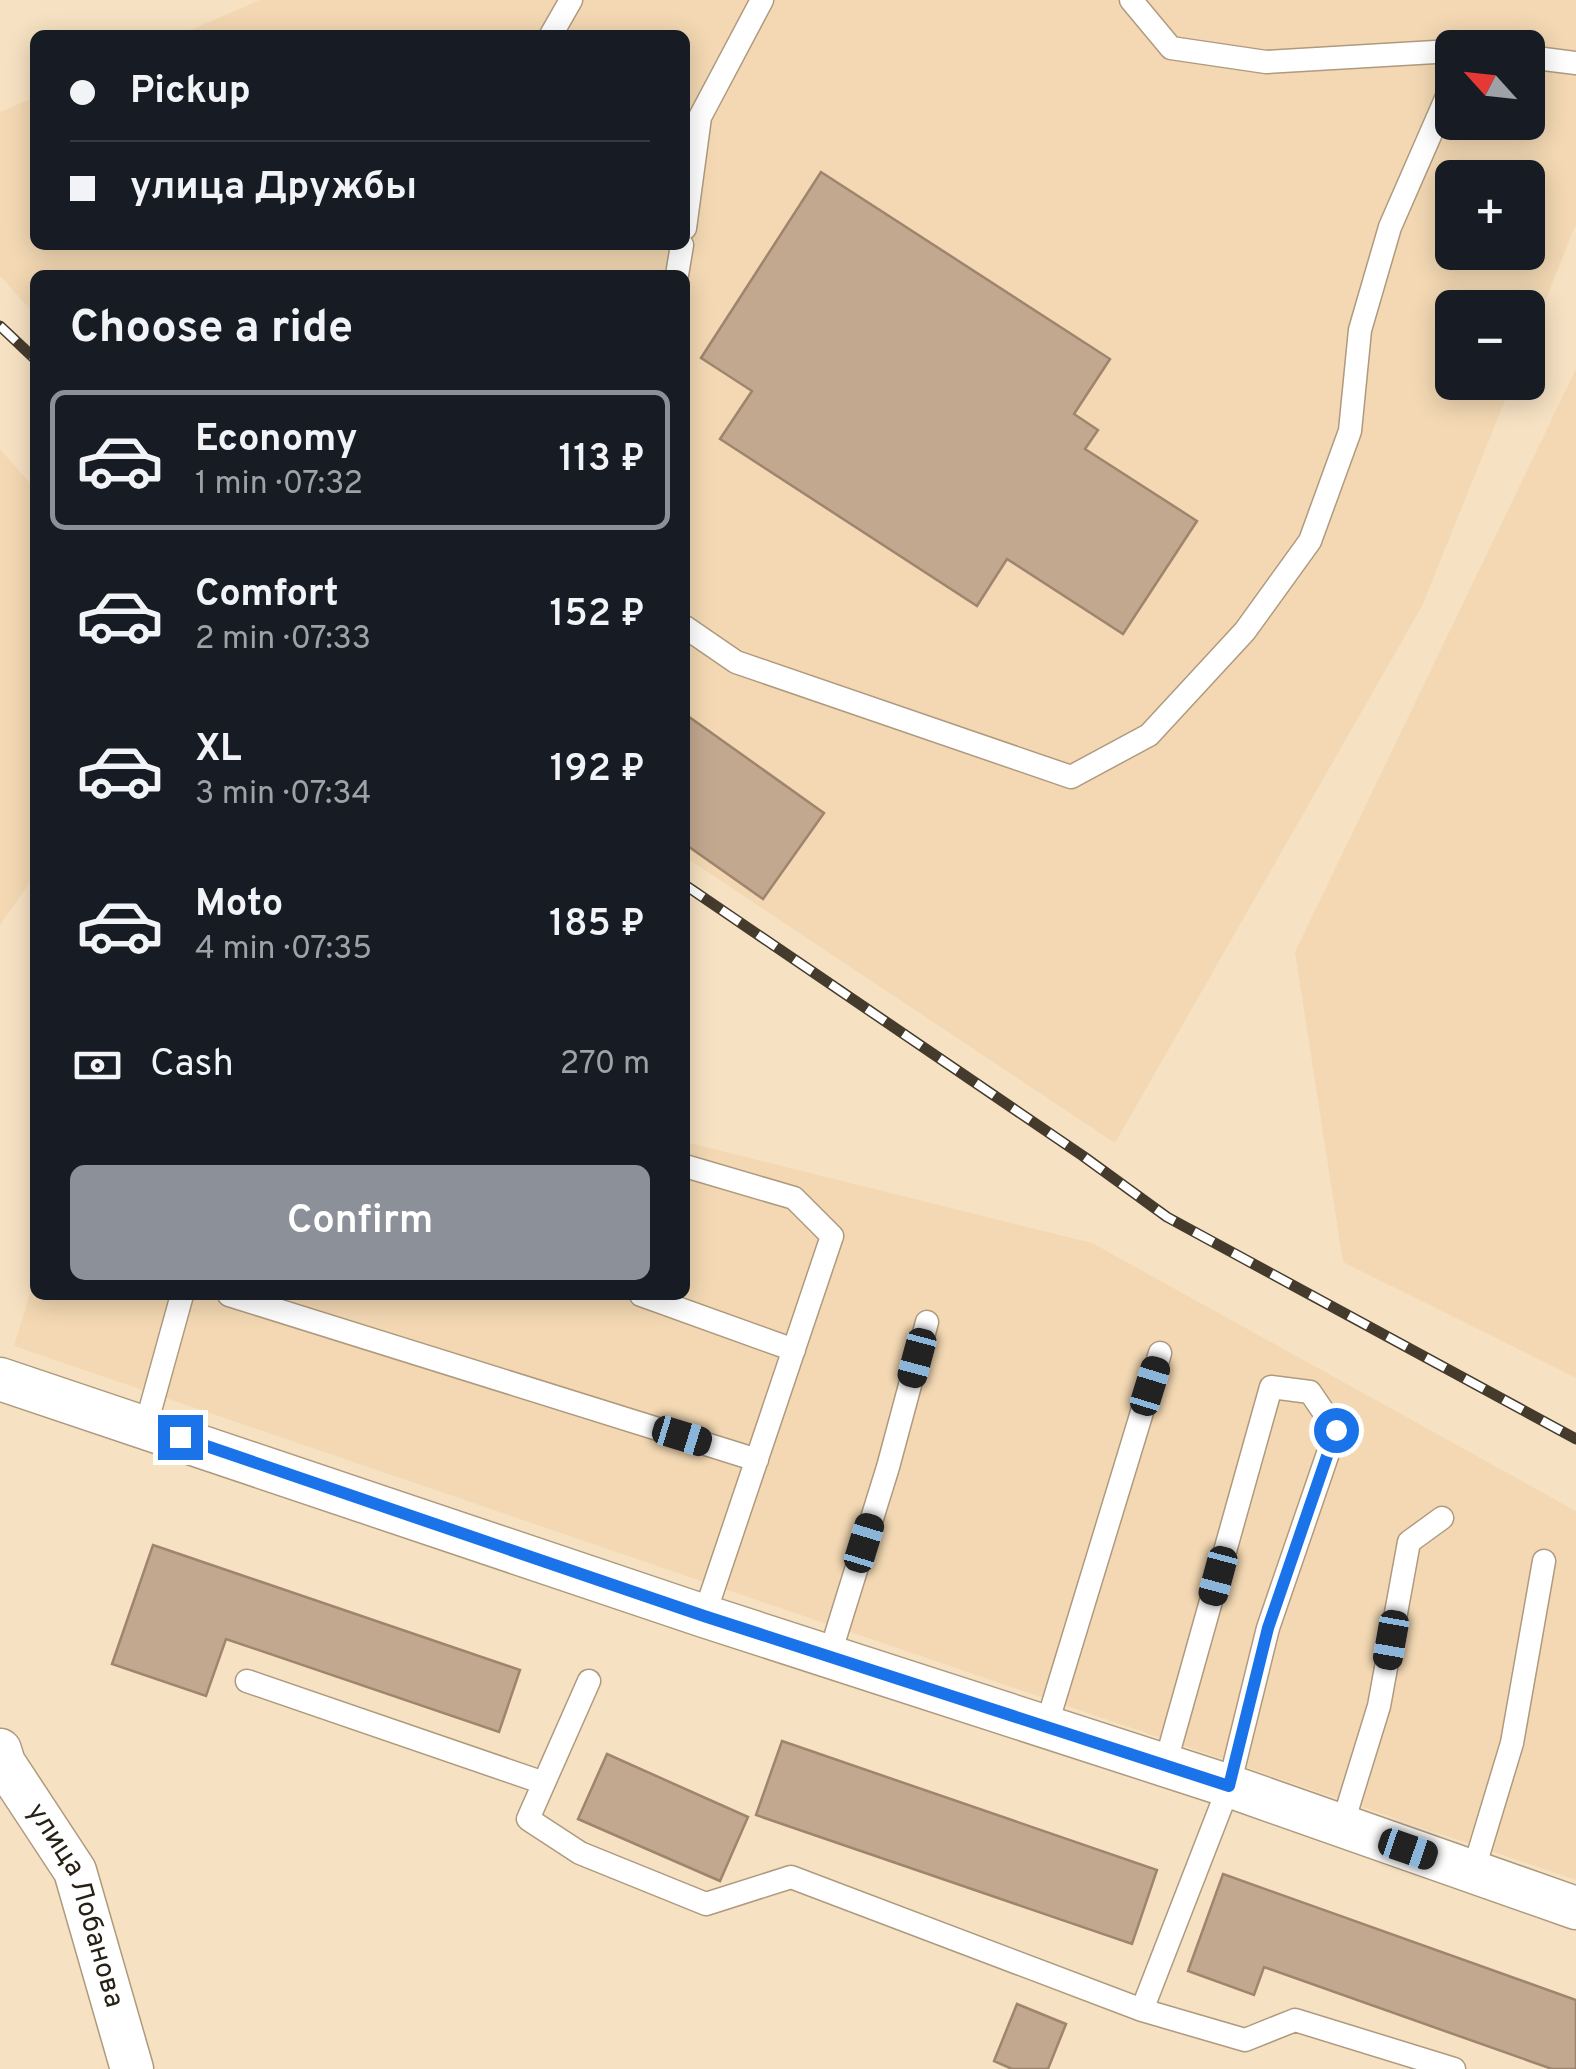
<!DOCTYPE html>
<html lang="en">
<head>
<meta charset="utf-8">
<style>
	:root { --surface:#171b24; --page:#242831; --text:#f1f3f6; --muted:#9ea1a6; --line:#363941; --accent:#8c9099 }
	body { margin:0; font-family:Overpass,sans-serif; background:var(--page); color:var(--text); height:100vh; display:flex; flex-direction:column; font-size:38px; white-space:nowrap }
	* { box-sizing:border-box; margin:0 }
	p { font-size:32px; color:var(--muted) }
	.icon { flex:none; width:55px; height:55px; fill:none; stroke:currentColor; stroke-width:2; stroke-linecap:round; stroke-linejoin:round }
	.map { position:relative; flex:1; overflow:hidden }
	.drawer { position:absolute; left:30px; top:270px; width:660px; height:1030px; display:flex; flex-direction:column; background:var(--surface); border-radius:15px; box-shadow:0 5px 25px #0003 }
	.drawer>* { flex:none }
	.top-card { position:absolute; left:30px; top:30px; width:660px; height:220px; border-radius:15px; box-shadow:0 5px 25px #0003; display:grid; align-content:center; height:220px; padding:0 40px; background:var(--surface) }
	.needle { width:65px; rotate:297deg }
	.fabs { position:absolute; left:1435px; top:30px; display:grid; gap:20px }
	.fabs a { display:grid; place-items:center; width:110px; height:110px; border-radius:15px; background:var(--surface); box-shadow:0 5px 25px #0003; font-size:50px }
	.end { position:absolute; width:45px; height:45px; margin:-22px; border:12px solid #1a73e8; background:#fff; box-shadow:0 0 0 5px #fff }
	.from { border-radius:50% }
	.car { position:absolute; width:30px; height:60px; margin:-30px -15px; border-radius:12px; box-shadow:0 0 8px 2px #0007; background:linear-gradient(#222 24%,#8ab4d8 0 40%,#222 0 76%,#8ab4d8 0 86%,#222 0) }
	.top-card b { display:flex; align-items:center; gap:35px; height:95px; font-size:38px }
	.top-card b+b { border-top:2px solid var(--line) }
	.top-card i { width:25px; height:25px; background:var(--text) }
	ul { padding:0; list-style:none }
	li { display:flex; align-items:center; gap:30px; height:140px; margin:0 20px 15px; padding:0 20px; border:5px solid transparent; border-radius:15px }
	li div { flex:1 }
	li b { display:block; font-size:38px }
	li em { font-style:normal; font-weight:600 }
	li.current { border-color:var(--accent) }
	li>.icon { width:90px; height:90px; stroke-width:1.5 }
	h2 { padding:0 40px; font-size:45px; line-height:120px }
	.pay { display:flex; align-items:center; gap:25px; height:110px; padding:0 40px; font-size:38px }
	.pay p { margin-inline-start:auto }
	.cta { display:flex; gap:20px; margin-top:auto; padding:20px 40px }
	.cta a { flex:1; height:115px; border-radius:15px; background:var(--accent); color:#fff; font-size:40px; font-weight:600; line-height:115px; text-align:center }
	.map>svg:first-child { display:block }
	.built { fill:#f3d8b3; fill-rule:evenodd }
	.building { fill:#c2a88f; stroke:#9f856d; stroke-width:2.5 }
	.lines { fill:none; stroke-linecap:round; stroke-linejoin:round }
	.service-casing { stroke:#af9a7e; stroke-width:25 }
	.minor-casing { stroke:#af9a7e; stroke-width:45 }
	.service { stroke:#fff; stroke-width:22 }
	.minor { stroke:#fff; stroke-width:42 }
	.rail-casing { stroke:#443b2d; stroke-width:11 }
	.rail { stroke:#fff; stroke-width:8; stroke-dasharray:22; stroke-linecap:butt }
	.route { stroke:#1a73e8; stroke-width:12 }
	.labels { text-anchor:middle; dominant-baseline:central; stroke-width:8; stroke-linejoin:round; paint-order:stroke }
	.street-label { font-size:28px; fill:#272014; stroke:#fff }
</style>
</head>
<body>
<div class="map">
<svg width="1576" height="2069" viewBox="0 0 1576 2069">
	<rect width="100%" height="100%" fill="#f6e1c2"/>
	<!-- built -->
	<path class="built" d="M260 0H1576V224L1528 344V308H1452V382L1512 383 1422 606 1115 1143 685 857V275H35V315L0 276V112L35 97V245H685V35H179ZM1452 48H1528V122H1452ZM1452 178H1528V252H1452Z
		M1576 369V1378L1343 1262 1295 952Z
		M0 449 35 489V875L0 925Z
		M685 1142 1092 1243 1576 1511V1880L14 1346 35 1277V1295H685Z"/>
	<!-- building -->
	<path class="building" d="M821 172 1110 359 1074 414 1098 430 1085 449 1197 521 1123 634 1007 559 977 606 720 439 752 391 701 358Z
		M685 714 824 813 763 899 685 844Z
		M153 1545 520 1670 499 1732 226 1639 206 1696 112 1664Z
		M782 1741 1157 1870 1132 1944 756 1815Z
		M607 1754 748 1817 720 1881 578 1819Z
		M1223 1874 1576 2000V2069H1552L1264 1967 1254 1995 1188 1971Z
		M1017 2004 1066 2024 1048 2069H1012L994 2061Z"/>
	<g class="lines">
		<defs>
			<path id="service" d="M1131 0 1171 48 1266 62 1452 51
				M551 35 571 0
				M1528 57 1576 63
				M685 228 700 117 762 0
				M677 275 682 245
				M685 627 736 662 1071 777 1149 735 1245 631 1310 541 1350 431 1360 330 1390 227 1452 85
				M685 1166 794 1198 832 1236 704 1616
				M229 1295 757 1460
				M641 1295 794 1350
				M146 1425 182 1295
				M829 1657 888 1467 927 1322
				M247 1681 544 1783
				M589 1681 528 1819 580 1853 706 1904 791 1877 1142 2010
				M1046 1727 1160 1353
				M1165 1765 1271 1387 1310 1392 1336 1430 1268 1628 1229 1786 1142 2010 1245 2040 1295 2020 1454 2069
				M1342 1826 1379 1706 1409 1542 1442 1518
				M1473 1872 1512 1743 1544 1561"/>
			<g id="minor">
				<path d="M0 1379 704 1616 1229 1786 1576 1908"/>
				<path id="s1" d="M0 1750 4 1763 75 1871 132 2069"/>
			</g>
		</defs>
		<!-- service casing -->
		<use href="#service" class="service-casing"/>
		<!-- minor casing -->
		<use href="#minor" class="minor-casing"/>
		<!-- service -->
		<use href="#service" class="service"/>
		<!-- minor -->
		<use href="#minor" class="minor"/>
		<defs>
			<path id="rail" d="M0 326 35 359
				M685 885 1083 1156 1167 1217 1576 1439"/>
		</defs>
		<!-- rail casing -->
		<use href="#rail" class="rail-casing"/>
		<!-- rail -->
		<use href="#rail" class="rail"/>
	</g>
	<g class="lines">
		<!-- route -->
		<path class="route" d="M180 1437 704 1616 1229 1786 1268 1628 1336 1430"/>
	</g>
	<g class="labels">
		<!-- street labels -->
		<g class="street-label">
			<text stroke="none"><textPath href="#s1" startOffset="175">улица Лобанова</textPath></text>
		</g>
	</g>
</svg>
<div class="fabs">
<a><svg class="needle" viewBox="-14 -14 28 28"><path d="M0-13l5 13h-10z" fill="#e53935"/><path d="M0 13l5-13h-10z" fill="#9ea1a6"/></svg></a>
<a>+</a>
<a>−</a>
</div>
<i class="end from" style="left:1336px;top:1430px"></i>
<i class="end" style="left:180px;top:1437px"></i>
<i class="car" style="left:917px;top:1358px;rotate:195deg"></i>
<i class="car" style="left:1150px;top:1386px;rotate:17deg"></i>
<i class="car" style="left:682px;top:1436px;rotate:107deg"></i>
<i class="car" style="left:864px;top:1543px;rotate:17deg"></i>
<i class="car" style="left:1218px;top:1576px;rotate:195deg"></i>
<i class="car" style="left:1391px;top:1640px;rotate:190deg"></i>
<i class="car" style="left:1408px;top:1849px;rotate:109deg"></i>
<div class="top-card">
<b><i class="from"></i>Pickup</b>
<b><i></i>улица Дружбы</b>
</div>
<section class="drawer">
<h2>Choose a ride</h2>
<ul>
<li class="current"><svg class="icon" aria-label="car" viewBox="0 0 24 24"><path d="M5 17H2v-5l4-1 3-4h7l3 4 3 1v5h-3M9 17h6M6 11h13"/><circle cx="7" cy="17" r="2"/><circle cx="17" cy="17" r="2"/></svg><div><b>Economy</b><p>1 min · 07:32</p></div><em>113 ₽</em></li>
<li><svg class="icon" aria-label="car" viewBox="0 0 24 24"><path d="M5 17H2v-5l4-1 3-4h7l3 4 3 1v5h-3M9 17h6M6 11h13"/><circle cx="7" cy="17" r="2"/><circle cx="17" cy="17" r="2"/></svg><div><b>Comfort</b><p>2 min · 07:33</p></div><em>152 ₽</em></li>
<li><svg class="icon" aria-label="car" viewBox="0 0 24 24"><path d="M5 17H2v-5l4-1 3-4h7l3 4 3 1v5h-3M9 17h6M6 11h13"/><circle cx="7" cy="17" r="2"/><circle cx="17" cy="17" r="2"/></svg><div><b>XL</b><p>3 min · 07:34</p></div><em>192 ₽</em></li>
<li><svg class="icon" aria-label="car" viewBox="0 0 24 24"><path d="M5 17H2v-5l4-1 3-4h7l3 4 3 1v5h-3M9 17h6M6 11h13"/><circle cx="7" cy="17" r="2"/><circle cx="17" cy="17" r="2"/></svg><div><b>Moto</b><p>4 min · 07:35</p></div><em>185 ₽</em></li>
</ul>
<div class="pay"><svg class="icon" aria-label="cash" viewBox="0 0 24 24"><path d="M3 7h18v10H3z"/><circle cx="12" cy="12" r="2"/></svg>Cash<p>270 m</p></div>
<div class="cta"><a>Confirm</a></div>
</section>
</div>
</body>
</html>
